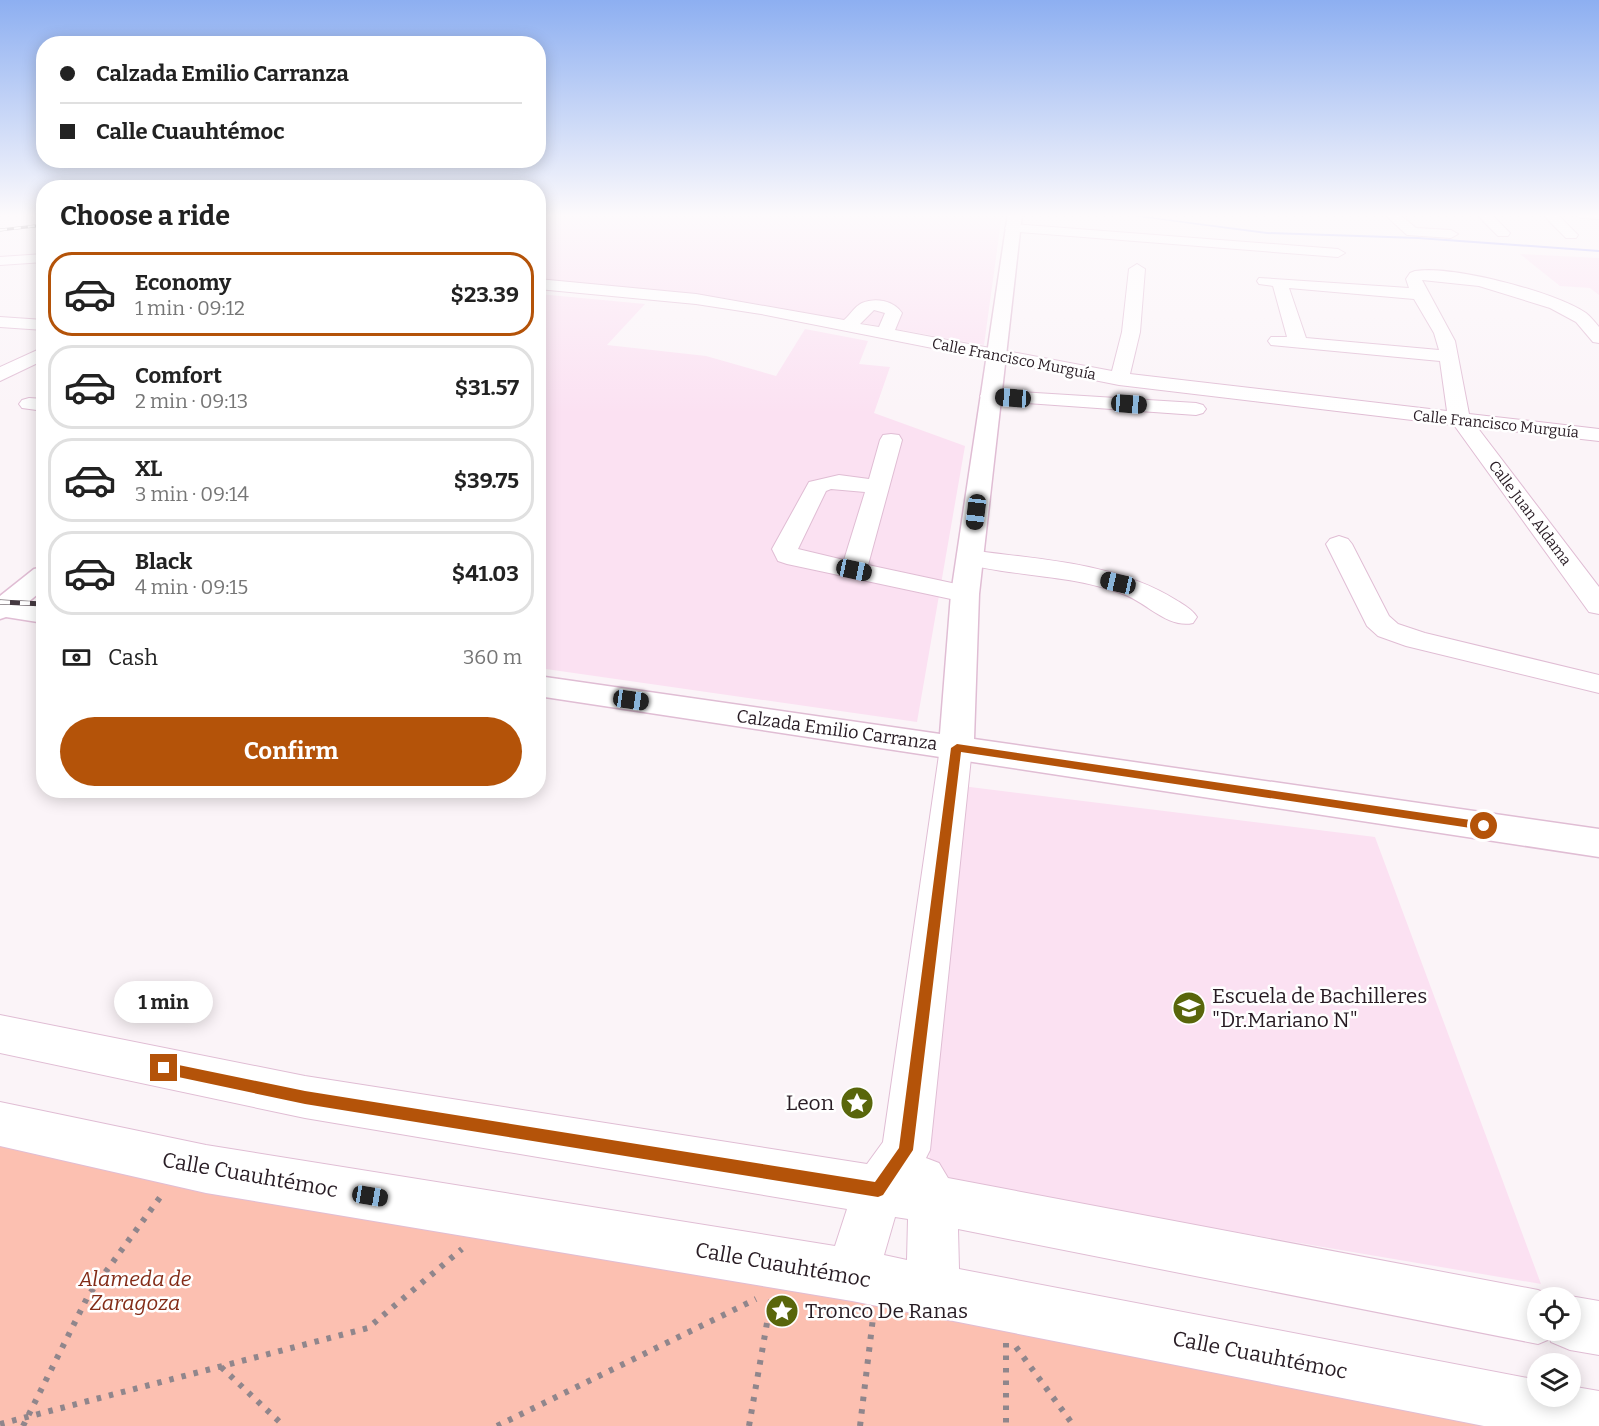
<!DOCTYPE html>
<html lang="en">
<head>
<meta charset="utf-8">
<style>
	:root { --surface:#fff; --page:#f2f2f2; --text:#222; --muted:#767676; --line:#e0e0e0; --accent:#b45309 }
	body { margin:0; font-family:Bitter,serif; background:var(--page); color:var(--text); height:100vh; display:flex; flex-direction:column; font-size:22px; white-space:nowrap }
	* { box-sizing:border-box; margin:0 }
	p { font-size:20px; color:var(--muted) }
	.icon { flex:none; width:33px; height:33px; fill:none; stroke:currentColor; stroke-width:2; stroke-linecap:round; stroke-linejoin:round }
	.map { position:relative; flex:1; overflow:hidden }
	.drawer { position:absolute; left:36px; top:180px; width:510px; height:618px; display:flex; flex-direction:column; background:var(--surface); border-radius:24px; box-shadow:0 3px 15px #0003 }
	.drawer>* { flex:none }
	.hud { position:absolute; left:36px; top:36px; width:510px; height:132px; border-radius:24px; box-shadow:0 3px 15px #0003; display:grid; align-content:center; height:132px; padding:0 24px; background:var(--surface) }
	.controls { position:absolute; left:1527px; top:1287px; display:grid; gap:12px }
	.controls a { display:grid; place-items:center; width:54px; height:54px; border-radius:50%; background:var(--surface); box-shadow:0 3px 15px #0003; font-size:30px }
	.end { position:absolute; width:27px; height:27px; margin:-14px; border:8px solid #b45309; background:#fff; box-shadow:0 0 0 3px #fff }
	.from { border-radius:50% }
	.bubble { position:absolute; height:42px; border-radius:21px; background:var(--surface); box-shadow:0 3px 15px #0003; font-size:20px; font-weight:700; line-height:42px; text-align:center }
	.car { position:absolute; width:18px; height:36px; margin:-18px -9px; border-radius:8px; box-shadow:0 0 4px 2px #0007; background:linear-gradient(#222 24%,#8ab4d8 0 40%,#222 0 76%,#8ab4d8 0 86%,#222 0) }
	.hud b { display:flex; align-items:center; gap:21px; height:57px; font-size:22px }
	.hud b+b { border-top:2px solid var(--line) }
	.hud i { width:15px; height:15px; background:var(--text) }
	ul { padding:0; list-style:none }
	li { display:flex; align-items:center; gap:18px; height:84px; margin:0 12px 9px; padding:0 12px; border:3px solid var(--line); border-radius:24px }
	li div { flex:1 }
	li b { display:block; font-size:22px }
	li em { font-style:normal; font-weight:700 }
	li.selected { border-color:var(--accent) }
	li>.icon { width:54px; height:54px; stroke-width:1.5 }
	h2 { padding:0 24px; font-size:27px; line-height:72px }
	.pay { display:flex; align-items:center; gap:15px; height:66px; padding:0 24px; font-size:22px }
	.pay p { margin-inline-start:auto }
	.button { display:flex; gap:12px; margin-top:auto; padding:12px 24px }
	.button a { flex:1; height:69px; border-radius:36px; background:var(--accent); color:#fff; font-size:24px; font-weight:700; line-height:69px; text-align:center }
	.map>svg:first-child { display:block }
	.built { fill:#fbe1f2 }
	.green { fill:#fcc0b1 }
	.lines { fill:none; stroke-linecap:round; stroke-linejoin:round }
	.stream { fill:#a6a7fe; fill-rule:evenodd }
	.minor-casing { stroke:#e0bdd4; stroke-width:2 }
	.major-casing { stroke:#e0bdd4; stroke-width:3 }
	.path { stroke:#90868c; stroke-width:6; stroke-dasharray:4.5 8; stroke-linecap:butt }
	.minor { fill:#fff; fill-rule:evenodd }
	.major { fill:#fff; fill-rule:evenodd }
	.rail-far1-casing { stroke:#453a41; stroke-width:3 }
	.rail-casing { stroke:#453a41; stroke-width:5 }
	.rail-far1 { stroke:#fff; stroke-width:2; stroke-dasharray:7; stroke-linecap:butt }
	.rail { stroke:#fff; stroke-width:4; stroke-dasharray:10; stroke-linecap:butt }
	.route { fill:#b45309 }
	.labels { text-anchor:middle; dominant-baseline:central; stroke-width:5; stroke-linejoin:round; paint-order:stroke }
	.far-street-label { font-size:15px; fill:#281c24; stroke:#fff }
	.street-label { font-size:18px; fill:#281c24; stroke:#fff }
	.near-poi-label { font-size:21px; fill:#281c24; stroke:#fff; text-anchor:start }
	.near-street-label { font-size:21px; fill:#281c24; stroke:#fff }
	.near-park-label { font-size:21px; font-style:italic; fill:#832c18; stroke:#fff }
</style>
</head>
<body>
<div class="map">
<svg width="1599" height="1426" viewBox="0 0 1599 1426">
	<rect width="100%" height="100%" fill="#fbf4f8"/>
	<!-- built -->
	<path class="built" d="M538 214H1002L984 345 724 298 539 280Z
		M1520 254 1599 258V295L1590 288 1560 286Z
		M539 294 645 304 607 345 706 356 776 376 805 329 868 341 859 364 890 367 874 413 965 446 917 722 539 668Z
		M954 785 1375 837 1541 1284 928 1180Z"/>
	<!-- green -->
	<path class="green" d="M0 1127 1530 1426H0Z"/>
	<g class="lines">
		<!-- stream -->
		<path class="stream" d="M1117 214H1126L1267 232 1418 237 1599 250V252L1418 239 1267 234Z"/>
		<defs>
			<path id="minor" d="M1384 214H1399L1416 228 1451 230 1458 234 1451 238 1407 235Z
				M1476 214H1491L1510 233 1508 236H1498Z
				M1542 214H1557L1578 235 1576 238H1566Z
				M1574 214H1599V219L1581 218Z
				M1012 224 1338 249 1345 253 1338 257 1007 231 1005 228 1007 225Z
				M44 254V262L0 265V257Z
				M1137 264 1145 269 1140 332 1130 374 1447 411 1440 361 1271 345 1268 341 1271 337H1287L1273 286 1259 284 1257 281 1259 278 1409 288 1406 279 1410 273 1415 271C1453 265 1555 292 1586 313 1591 317 1595 322 1599 327V343L1593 342 1576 322 1550 308 1479 286 1422 280 1455 341 1469 414 1599 429V441L1477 427 1599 587V614L1589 612 1454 425 1119 385 761 314 696 304 538 289V279L696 294 844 320C850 315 855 306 862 303 876 297 894 301 902 313L895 330 1112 371 1122 332 1129 269ZM1289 288 1414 299 1434 333 1439 350 1306 338ZM874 310 885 313 879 327 860 324Z
				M0 317 44 320V330L0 327Z
				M44 347V360L0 381V367Z
				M990 390 1196 403 1203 405 1206 409 1203 413 1196 415 983 400 980 396 983 392Z
				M29 398 44 399V411L22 408 19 404 22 400Z
				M891 434 899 435 902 440 868 565 975 588 979 594 975 600 965 602 787 564 778 561 772 549 809 482 839 475 869 479 880 440 883 435ZM831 489 865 492 844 560 798 549 826 491Z
				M1339 536 1348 539 1352 544 1389 616 1398 624 1425 633 1599 675V693L1406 646 1378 636 1367 626 1326 544 1330 539Z
				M970 550C1039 560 1115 562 1176 600 1184 605 1192 609 1197 617L1193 623C1168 629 1146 602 1123 594 1071 574 1015 577 961 563L957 558 961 553Z
				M956 737 968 740 972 748 930 1150 926 1158 939 1163 948 1178 1538 1290 1556 1298H1538V1330H1570V1298H1567L1570 1296 1599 1301V1355L1570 1350 1551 1342 1550 1339 1538 1344 958 1229 959 1269 1538 1380V1396H1570V1386L1599 1391V1426H1484L852 1301 206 1193 0 1146V1102L206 1145 835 1246 847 1209 305 1118 0 1053V1015L305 1076 867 1164 883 1142 940 748 944 740ZM895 1217 908 1219 907 1260 884 1255Z"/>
			<path id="major" d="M1008 214H1022L979 594 974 739 1599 829V857L538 696V676L940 734 951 594Z
				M44 567V589L27 603 44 605V623L6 617 0 619V596L34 569Z"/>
		</defs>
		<!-- minor casing -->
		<use href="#minor" class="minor-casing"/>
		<!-- major casing -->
		<use href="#major" class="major-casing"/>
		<!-- path -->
		<path class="path" d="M1006 1343V1426
			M1016 1347 1074 1426
			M221 1367 284 1426
			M0 1424 368 1328 462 1249
			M23 1426 88 1296 161 1196
			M497 1426 756 1299
			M749 1426 771 1300
			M860 1426 873 1318"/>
		<!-- minor -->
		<use href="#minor" class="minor"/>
		<!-- major -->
		<use href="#major" class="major"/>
		<defs>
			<path id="rail-far1" d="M0 230 44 225"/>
			<path id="rail" d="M0 602 44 604"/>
		</defs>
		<!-- rail-far1 casing -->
		<use href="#rail-far1" class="rail-far1-casing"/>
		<!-- rail casing -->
		<use href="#rail" class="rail-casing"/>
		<!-- rail-far1 -->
		<use href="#rail-far1" class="rail-far1"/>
		<!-- rail -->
		<use href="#rail" class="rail"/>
	</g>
	<!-- sky -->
	<linearGradient id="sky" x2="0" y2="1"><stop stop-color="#8daff1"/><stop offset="0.52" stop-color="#fdfafc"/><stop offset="1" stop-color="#fdfafc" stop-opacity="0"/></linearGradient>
	<rect width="1599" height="414" fill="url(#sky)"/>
	<!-- route -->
	<path class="route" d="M957 744 1484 822 1490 826 1484 830 961 752 913 1150 883 1195 878 1197 305 1104 164 1074 159 1073 157 1068 159 1064 164 1062 305 1091 875 1182 899 1148 951 748Z"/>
	<!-- icons -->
	<defs>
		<symbol id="school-disc" viewBox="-11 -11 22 22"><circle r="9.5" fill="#59660b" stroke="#fff"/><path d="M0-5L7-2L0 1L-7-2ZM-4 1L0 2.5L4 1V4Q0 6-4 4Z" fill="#fff"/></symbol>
		<symbol id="sight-disc" viewBox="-11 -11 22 22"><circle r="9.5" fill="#59660b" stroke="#fff"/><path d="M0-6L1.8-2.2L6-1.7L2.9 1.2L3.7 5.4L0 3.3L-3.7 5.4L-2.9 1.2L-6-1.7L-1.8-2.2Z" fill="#fff"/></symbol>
	</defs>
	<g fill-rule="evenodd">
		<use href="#school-disc" x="1170" y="989" width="38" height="38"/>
		<use href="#sight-disc" x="838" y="1084" width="38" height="38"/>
		<use href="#sight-disc" x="763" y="1292" width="38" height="38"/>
	</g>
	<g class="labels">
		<!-- far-street labels -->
		<g class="far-street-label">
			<text transform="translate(1014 359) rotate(11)">Calle Francisco Murguía</text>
			<text transform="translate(1496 424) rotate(6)">Calle Francisco Murguía</text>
			<text transform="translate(1530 513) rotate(53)">Calle Juan Aldama</text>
		</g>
		<!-- street labels -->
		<g class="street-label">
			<text transform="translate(837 730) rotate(8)">Calzada Emilio Carranza</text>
		</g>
		<!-- near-poi labels -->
		<g class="near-poi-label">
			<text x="1212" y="996">Escuela de Bachilleres<tspan x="1212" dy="24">"Dr.Mariano N"</tspan></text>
			<text x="834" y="1103" text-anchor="end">Leon</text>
			<text x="805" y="1311">Tronco De Ranas</text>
		</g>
		<!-- near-street labels -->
		<g class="near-street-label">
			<text transform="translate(250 1175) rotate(10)">Calle Cuauhtémoc</text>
			<text transform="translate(783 1265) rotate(10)">Calle Cuauhtémoc</text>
			<text transform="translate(1260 1355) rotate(11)">Calle Cuauhtémoc</text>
		</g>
		<!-- near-park labels -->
		<g class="near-park-label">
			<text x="135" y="1279">Alameda de<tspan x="135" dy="24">Zaragoza</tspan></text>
		</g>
	</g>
</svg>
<div class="controls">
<a><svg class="icon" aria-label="locate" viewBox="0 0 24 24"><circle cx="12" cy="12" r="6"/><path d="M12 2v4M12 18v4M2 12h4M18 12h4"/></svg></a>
<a><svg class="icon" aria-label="layers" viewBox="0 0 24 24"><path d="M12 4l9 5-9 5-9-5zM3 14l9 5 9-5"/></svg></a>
</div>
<i class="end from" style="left:1484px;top:826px"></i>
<i class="end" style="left:164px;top:1068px"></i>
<div class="bubble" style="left:114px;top:981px;width:99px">1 min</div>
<i class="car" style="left:1013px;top:398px;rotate:274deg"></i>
<i class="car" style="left:1129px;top:404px;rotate:94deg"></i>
<i class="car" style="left:976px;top:512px;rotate:187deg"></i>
<i class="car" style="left:854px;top:570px;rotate:102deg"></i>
<i class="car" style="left:1118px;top:583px;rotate:283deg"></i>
<i class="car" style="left:631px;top:700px;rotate:98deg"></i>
<i class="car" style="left:370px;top:1196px;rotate:99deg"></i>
<div class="hud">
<b><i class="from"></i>Calzada Emilio Carranza</b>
<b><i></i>Calle Cuauhtémoc</b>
</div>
<section class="drawer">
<h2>Choose a ride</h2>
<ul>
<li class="selected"><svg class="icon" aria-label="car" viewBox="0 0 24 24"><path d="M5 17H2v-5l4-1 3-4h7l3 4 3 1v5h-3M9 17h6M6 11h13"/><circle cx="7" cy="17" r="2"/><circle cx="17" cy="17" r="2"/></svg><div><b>Economy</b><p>1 min · 09:12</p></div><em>$23.39</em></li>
<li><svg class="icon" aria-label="car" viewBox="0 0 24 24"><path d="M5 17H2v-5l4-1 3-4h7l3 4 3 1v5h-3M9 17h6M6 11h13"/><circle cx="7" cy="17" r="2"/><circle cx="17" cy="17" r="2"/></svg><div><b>Comfort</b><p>2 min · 09:13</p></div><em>$31.57</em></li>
<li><svg class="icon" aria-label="car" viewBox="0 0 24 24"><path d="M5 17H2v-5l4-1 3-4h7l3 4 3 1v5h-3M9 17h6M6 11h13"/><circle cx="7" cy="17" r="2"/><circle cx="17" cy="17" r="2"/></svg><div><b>XL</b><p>3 min · 09:14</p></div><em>$39.75</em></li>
<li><svg class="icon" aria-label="car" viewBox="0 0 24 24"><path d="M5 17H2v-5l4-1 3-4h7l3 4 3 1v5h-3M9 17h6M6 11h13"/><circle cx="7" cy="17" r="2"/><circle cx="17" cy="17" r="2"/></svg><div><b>Black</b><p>4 min · 09:15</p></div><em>$41.03</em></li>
</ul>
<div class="pay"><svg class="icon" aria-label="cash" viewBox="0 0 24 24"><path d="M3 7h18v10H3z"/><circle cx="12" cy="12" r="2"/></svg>Cash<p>360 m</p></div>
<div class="button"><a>Confirm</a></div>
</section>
</div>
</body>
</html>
